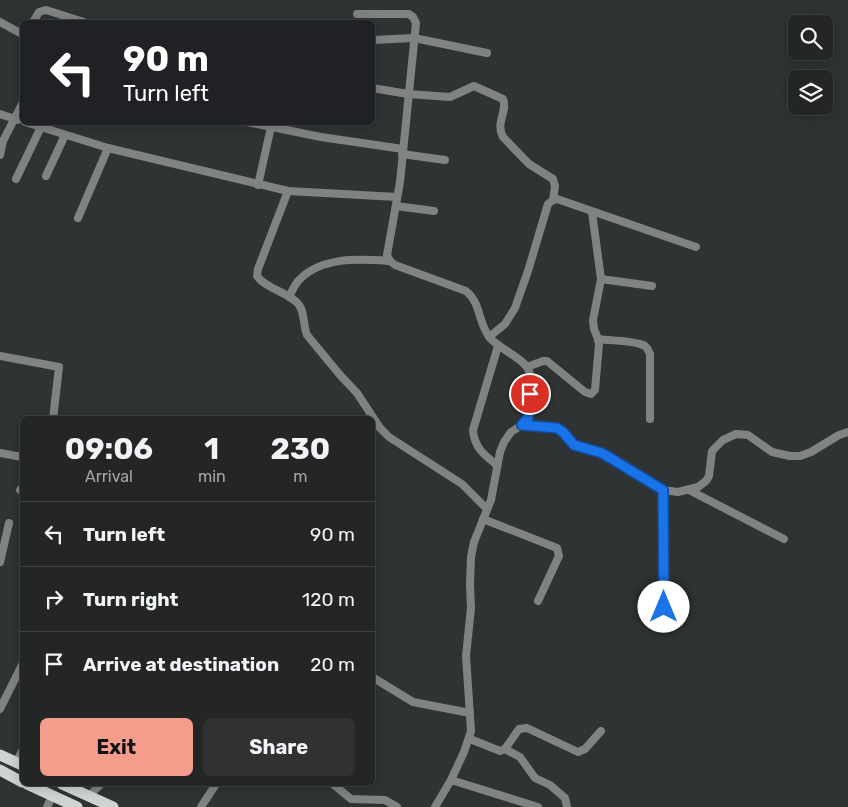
<!DOCTYPE html>
<html lang="en">
<head>
<meta charset="utf-8">
<style>
  body { margin:0; font-family:Rubik,sans-serif; background:#303232; color:#f1f3f6; height:100vh; display:flex; flex-direction:column; font-size:19px; white-space:nowrap }
  * { box-sizing:border-box; margin:0 }
  p { font-size:16px; color:#a3a5a7 }
  .icon { flex:none; width:28px; height:28px; fill:none; stroke:currentColor; stroke-width:2; stroke-linecap:round; stroke-linejoin:round }
  .map { position:relative; flex:1; overflow:hidden }
  .panel { position:absolute; left:20px; top:416px; width:355px; height:370px; display:flex; flex-direction:column; background:#242626; border-radius:8px; box-shadow:0 2px 12px #0003,0 0 0 1px #414343 }
  .panel>* { flex:none }
  .hud { position:absolute; left:20px; top:20px; width:355px; height:105px; border-radius:8px; box-shadow:0 2px 12px #0003,0 0 0 1px #414343; background:#202124; color:#fff; overflow:hidden }
  .buttons { position:absolute; left:788px; top:15px; display:grid; gap:10px }
  .buttons a { display:grid; place-items:center; width:45px; height:45px; border-radius:8px; background:#242626; box-shadow:0 2px 12px #0003,0 0 0 1px #414343; font-size:25px }
  .pin { position:absolute; display:grid; place-items:center; width:42px; height:42px; color:#fff; margin:-21px; border:2px solid #fff; border-radius:50%; box-shadow:0 1px 5px #0007 }
  .me { position:absolute; width:55px; margin:-28px; rotate:0deg; stroke-linejoin:round; filter:drop-shadow(0 0 4px #0008) }
  .turn { display:flex; align-items:center; gap:18px; height:105px; padding:0 20px; font-size:22px }
  .turn .icon { width:65px; height:65px; stroke-width:2.5 }
  .turn b { display:block; font-size:35px; line-height:42px }
  .eta { display:flex; justify-content:space-evenly; align-items:center; height:85px; text-align:center }
  .eta b { font-size:30px; font-weight:700; line-height:35px }
  .primary-button { display:flex; gap:10px; margin-top:auto; padding:10px 20px }
  .primary-button a { flex:1; height:58px; border-radius:8px; background:#f49d8c; color:#111; font-size:20px; font-weight:700; line-height:58px; text-align:center }
  .primary-button a+a { background:#303232; color:#f1f3f6 }
  ul { padding:0; list-style:none }
  li { display:flex; align-items:center; gap:15px; height:65px; padding:0 20px; border-top:1px solid #414343 }
  li div { flex:1 }
  li b { display:block; font-size:19px }
  li em { font-style:normal }
  .map>svg:first-child { display:block }
</style>
</head>
<body>
<div class="map">
<svg width="848" height="807" viewBox="0 0 848 807">
  <rect width="100%" height="100%" fill="#303333"/>
  <g fill="none" stroke-linecap="round" stroke-linejoin="round">
    <!-- lane -->
    <polyline stroke="#818382" stroke-width="4" points="15,760 22,747"/>
    <!-- street -->
    <g stroke="#818382" stroke-width="8">
      <path d="M357,14H409L413,17L416,23L400,182L387,255L390,261L395,265L466,291C482,304 477,323 491,339C500,349 525,359 529,371C533,382 530,406 528,418L525,423L511,432L504,442L500,452L491,500L474,542L471,557L470,584L471,608L466,656L471,731L464,752L451,780L435,807"/>
      <polyline points="0,22 22,34"/>
      <polyline points="33,22 39,12 46,10 84,22"/>
      <polyline points="372,40 414,38 487,53"/>
      <path d="M372,88L408,94L450,97L474,86L503,99C508,112 495,122 503,137L529,164L553,179L555,186L553,200"/>
      <polyline points="0,114 18,120"/>
      <polyline points="25,122 108,148 288,191 397,197"/>
      <polyline points="247,122 321,137 403,149"/>
      <polyline points="402,154 445,160"/>
      <polyline points="0,155 3,141 22,104"/>
      <polyline points="46,176 65,135"/>
      <polyline points="16,179 41,127"/>
      <polyline points="258,185 271,127"/>
      <path d="M288,191L258,269L257,276C267,290 290,292 299,305C305,313 303,325 307,335L340,375L357,393L380,428L389,437L462,484L487,509"/>
      <polyline points="396,206 434,211"/>
      <polyline points="78,218 108,148"/>
      <polyline points="601,279 652,286"/>
      <path d="M289,297C292,291 295,284 299,280C322,256 360,259 390,261"/>
      <polyline points="489,337 505,324 515,308 528,271 548,204 553,200 557,199 696,247"/>
      <path d="M598,339C611,341 631,340 643,345C647,346 648,350 650,354V419"/>
      <polyline points="0,356 59,367 53,419"/>
      <polyline points="527,367 543,361 547,361 585,392 591,394 595,390 599,344 598,339 594,329 593,320 601,279 592,212"/>
      <polyline points="522,425 557,428 563,432 574,445 602,453 663,490 678,492 698,487 706,481 709,476 712,451 723,440 736,434 748,435 772,452 790,456 800,456 811,452 839,435 848,432"/>
      <polyline points="0,453 22,457"/>
      <path d="M497,465C484,455 474,447 473,430L498,346"/>
      <polyline points="20,490 22,491"/>
      <polyline points="663,490 664,607"/>
      <polyline points="689,490 784,539"/>
      <polyline points="483,519 557,548 559,556 538,601"/>
      <polyline points="0,562 9,523"/>
      <polyline points="372,677 413,702 470,713"/>
      <polyline points="0,709 22,665"/>
      <polyline points="470,739 500,751 505,749 519,729 527,728 578,752 585,749 601,731"/>
      <polyline points="505,749 520,757 535,778 550,785 565,798 567,807"/>
      <polyline points="451,780 538,807"/>
      <polyline points="333,784 351,799 385,800 397,807"/>
      <polyline points="89,796 101,784"/>
      <polyline points="47,807 52,796"/>
      <polyline points="201,807 216,784"/>
    </g>
    <!-- primary -->
    <g stroke="#d0d3d3" stroke-width="11">
      <polyline points="0,755 22,765"/>
      <polyline points="0,770 22,782"/>
      <polyline points="27,784 77,807"/>
      <polyline points="62,784 113,807"/>
    </g>
  </g>
  <g fill="none" stroke-linecap="round" stroke-linejoin="round">
    <!-- route casing -->
    <g stroke="#114b97" stroke-width="12">
      <polyline id="route" points="530,394 528,418 522,425 557,428 563,432 574,445 602,453 663,490 664,607"/>
    </g>
    <!-- route -->
    <use href="#route" stroke="#1a73e8" stroke-width="9"/>
  </g>
</svg>
<div class="buttons">
<a><svg class="icon" aria-label="search" viewBox="0 0 24 24"><circle cx="10" cy="10" r="6"/><path d="M15 15l6 6"/></svg></a>
<a><svg class="icon" aria-label="layers" viewBox="0 0 24 24"><path d="M12 4l9 5-9 5-9-5zM3 14l9 5 9-5"/></svg></a>
</div>
<div class="pin" style="left:530px;top:394px;background:#d93025"><svg class="icon" aria-label="arrive" viewBox="0 0 24 24"><path d="M6 21V4h12l-3 4 3 4H6"/></svg></div>
<svg class="me" style="left:664px;top:607px" viewBox="-20 -20 40 40"><circle r="19" fill="#fff"/><path d="M0-13L10 11 0 6-10 11z" fill="#1a73e8"/></svg>
<div class="hud">
<div class="turn"><svg class="icon" aria-label="left" viewBox="0 0 24 24"><path d="M17 20v-9H6M10 6l-5 5 5 5"/></svg><div><b>90 m</b>Turn left</div></div>
</div>
<section class="panel">
<div class="eta">
<div><b>09:06</b><p>Arrival</p></div>
<div><b>1</b><p>min</p></div>
<div><b>230</b><p>m</p></div>
</div>
<ul>
<li><svg class="icon" aria-label="left" viewBox="0 0 24 24"><path d="M17 20v-9H6M10 6l-5 5 5 5"/></svg><div><b>Turn left</b></div><em>90 m</em></li>
<li><svg class="icon" aria-label="right" viewBox="0 0 24 24"><path d="M7 20v-9h11M14 6l5 5-5 5"/></svg><div><b>Turn right</b></div><em>120 m</em></li>
<li><svg class="icon" aria-label="arrive" viewBox="0 0 24 24"><path d="M6 21V4h12l-3 4 3 4H6"/></svg><div><b>Arrive at destination</b></div><em>20 m</em></li>
</ul>
<div class="primary-button"><a>Exit</a><a>Share</a></div>
</section>
</div>
</body>
</html>
